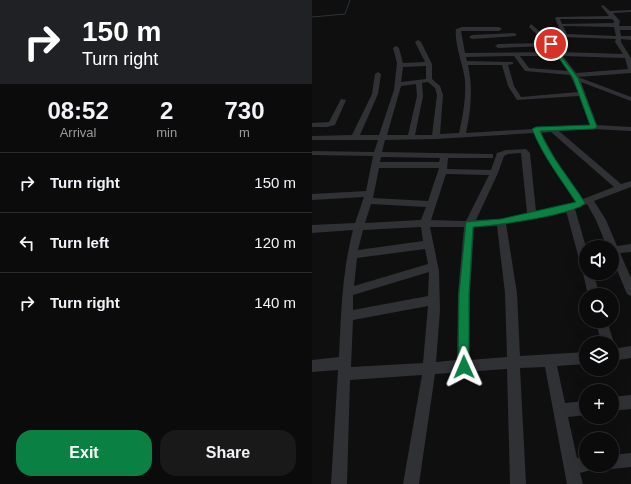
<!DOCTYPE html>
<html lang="en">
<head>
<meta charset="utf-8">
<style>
  body { margin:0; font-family:Arial,sans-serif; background:#19191a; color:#f1f3f6; height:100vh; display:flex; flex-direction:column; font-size:15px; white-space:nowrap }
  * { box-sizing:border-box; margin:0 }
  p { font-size:13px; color:#9a9b9d }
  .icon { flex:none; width:22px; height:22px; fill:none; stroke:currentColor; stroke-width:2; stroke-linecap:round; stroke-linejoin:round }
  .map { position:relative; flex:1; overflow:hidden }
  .details { display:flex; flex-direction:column; background:#0b0b0c; width:312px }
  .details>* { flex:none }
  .top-card { background:#202124; color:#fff; overflow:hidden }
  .controls { position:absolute; left:267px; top:240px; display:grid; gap:8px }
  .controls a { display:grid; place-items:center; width:40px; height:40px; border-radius:50%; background:#0b0b0c; box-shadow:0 4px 16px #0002,0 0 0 1px #2b2b2d; font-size:20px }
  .pin { position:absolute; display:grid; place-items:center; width:34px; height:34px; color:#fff; margin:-17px; border:2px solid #fff; border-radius:50%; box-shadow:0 1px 4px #0007 }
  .me { position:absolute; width:44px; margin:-22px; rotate:359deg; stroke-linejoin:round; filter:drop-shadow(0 0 3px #0008) }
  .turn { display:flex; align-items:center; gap:14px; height:84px; padding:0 16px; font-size:18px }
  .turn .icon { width:52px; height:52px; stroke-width:2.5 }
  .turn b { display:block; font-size:28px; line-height:34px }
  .eta { display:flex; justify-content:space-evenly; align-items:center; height:68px; text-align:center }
  .eta b { font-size:24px; font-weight:800; line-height:28px }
  .primary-button { display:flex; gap:8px; margin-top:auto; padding:8px 16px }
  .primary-button a { flex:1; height:46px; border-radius:16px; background:#0b8043; color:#fff; font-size:16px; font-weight:800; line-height:46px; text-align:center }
  .primary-button a+a { background:#19191a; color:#f1f3f6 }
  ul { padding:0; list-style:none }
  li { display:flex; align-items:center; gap:12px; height:60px; padding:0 16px; border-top:1px solid #2b2b2d }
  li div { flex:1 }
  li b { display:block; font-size:15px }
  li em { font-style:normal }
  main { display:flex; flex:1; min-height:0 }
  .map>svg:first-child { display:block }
</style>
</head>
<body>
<main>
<section class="details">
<div class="top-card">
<div class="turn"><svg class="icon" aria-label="right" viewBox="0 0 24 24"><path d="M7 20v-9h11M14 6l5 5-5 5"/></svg><div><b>150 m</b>Turn right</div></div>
</div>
<div class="eta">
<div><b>08:52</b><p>Arrival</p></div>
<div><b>2</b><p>min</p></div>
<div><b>730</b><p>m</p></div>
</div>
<ul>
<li><svg class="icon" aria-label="right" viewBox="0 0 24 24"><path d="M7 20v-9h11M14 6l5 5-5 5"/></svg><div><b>Turn right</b></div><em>150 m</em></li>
<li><svg class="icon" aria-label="left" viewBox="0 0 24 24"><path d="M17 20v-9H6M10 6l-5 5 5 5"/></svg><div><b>Turn left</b></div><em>120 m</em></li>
<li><svg class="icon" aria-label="right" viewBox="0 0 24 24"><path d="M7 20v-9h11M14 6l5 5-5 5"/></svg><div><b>Turn right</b></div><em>140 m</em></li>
</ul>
<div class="primary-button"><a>Exit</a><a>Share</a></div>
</section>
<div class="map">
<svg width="319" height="484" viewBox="0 0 319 484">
  <rect width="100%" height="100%" fill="#0f0f10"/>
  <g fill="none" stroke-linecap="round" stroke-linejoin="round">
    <!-- stream -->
    <polyline stroke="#2b343a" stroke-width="1" points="0,17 33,14 38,0"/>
    <!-- minor -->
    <g fill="#303135" fill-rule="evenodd">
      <path d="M291,5L298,11L319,10V12L301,13L308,21L307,26H319V30H308L309,36H319V40L309,39V42L319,58V73L266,77L319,97V101L269,82L285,125L319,127V131L282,129L247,131L309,184L319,181V187L282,201L294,220L305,246L319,244V252L308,253L319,278V296L315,294L300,258V247H295L284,220L275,204L263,209L274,247V273H281L288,295H276L271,273L273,270L269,266L254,211L194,224L205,293L208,356L274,352V364L245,366L253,403L274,401V415L256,417L265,458L274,457V465H282L279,470L268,473L271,484H255L233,367L208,368L214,484H198L195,369L123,374L107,484H91L110,375L38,380L35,484H19L26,370L0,372V360L27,357C29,315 30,272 41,230L0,233V225L43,223L52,197L0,200V194L54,191L61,156L0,155V151L62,152L66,140H0V136L40,135L60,94L63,74L66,72L69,74L66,94L48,135H67L82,90L85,63L81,48L84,46L87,48L91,63L113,62L103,42L106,40L109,42L120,64V79L128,86L131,95L128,134L147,133C151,116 154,98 153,80C151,65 142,43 144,29L150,27H187L190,29L187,31H149L153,53L242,52L237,46L186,48L183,46L186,44L234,43L217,27L219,24L241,43L248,52L311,54L303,42L304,39L251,37L243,18L245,17L297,16L289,6ZM248,19H300L302,21V23L250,24ZM251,26L302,27L304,36L255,34ZM202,56L213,71L258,75L266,92L209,97L202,86L196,65L201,64V62L155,61L154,57ZM208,56H245L256,71L217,68ZM251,56L313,58L316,69L264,73ZM156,65H190L196,86L205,100L267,96L278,125L227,128L224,127L221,129L154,133C159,110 161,88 156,65ZM114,66V79L89,82L91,67ZM116,82L123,88L125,95L120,135H103L111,96L110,83ZM104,84L105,96L96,135H75L89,86ZM239,132L302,187L271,199L243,158L229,133ZM222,133L235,158L263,202L224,211L218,153L214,149L194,150L185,153L179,170L135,169L136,158H181V154H178L70,152L73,140L124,139ZM209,153L215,213L189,219L164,220L186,173L192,156L196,154ZM69,157L128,158L127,162H68ZM67,168H127L116,201L61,198ZM134,174L177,175L154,221L119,220ZM59,204L114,207L109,220L53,223ZM185,226L193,293L195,357L157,360L158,294L162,227ZM109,227L111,241L46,250L51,230ZM118,227H152L146,294L145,360L124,362L128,311L127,271ZM113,249L116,264L42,286L45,258ZM117,272L116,296L41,310V295ZM116,306L111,363L39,367L41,320Z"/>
      <polygon points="202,33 204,34 204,36 160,39 157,37 160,35"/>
      <polygon points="29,99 34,100 23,125 15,127 0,127 0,123 17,122"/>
      <polygon points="283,321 295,321 302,343 300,347 300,343 290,343"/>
      <polygon points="319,346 319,358 300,361 300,349"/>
      <polygon points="319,395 319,409 300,411 300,397"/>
      <polygon points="319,453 319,467 300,469 295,467 294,465 300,465 300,455"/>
    </g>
  </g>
  <!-- route -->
  <path fill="#0b8043" stroke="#07532c" d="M239,43L266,78L285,127L282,129L228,131C239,158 258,179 273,203C263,215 181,226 161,227L157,294V367L156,371L152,373L147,371L146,367L147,294L154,222L189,219L264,202C248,178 231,156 220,129L224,127L278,125L261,78L237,44Z"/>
</svg>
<div class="controls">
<a><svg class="icon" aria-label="sound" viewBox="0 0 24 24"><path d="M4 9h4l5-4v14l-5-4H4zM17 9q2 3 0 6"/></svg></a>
<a><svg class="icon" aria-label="search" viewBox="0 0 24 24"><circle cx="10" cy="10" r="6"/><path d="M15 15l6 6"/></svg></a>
<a><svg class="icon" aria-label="layers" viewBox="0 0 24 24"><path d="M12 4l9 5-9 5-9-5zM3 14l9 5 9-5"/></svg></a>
<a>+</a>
<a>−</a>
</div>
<div class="pin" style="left:239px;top:44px;background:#d93025"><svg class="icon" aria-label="arrive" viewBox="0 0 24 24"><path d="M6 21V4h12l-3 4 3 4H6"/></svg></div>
<svg class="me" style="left:152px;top:367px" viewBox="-20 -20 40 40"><path d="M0-17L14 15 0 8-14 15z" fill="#0b8043" stroke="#fff" stroke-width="4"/></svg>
</div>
</main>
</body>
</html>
